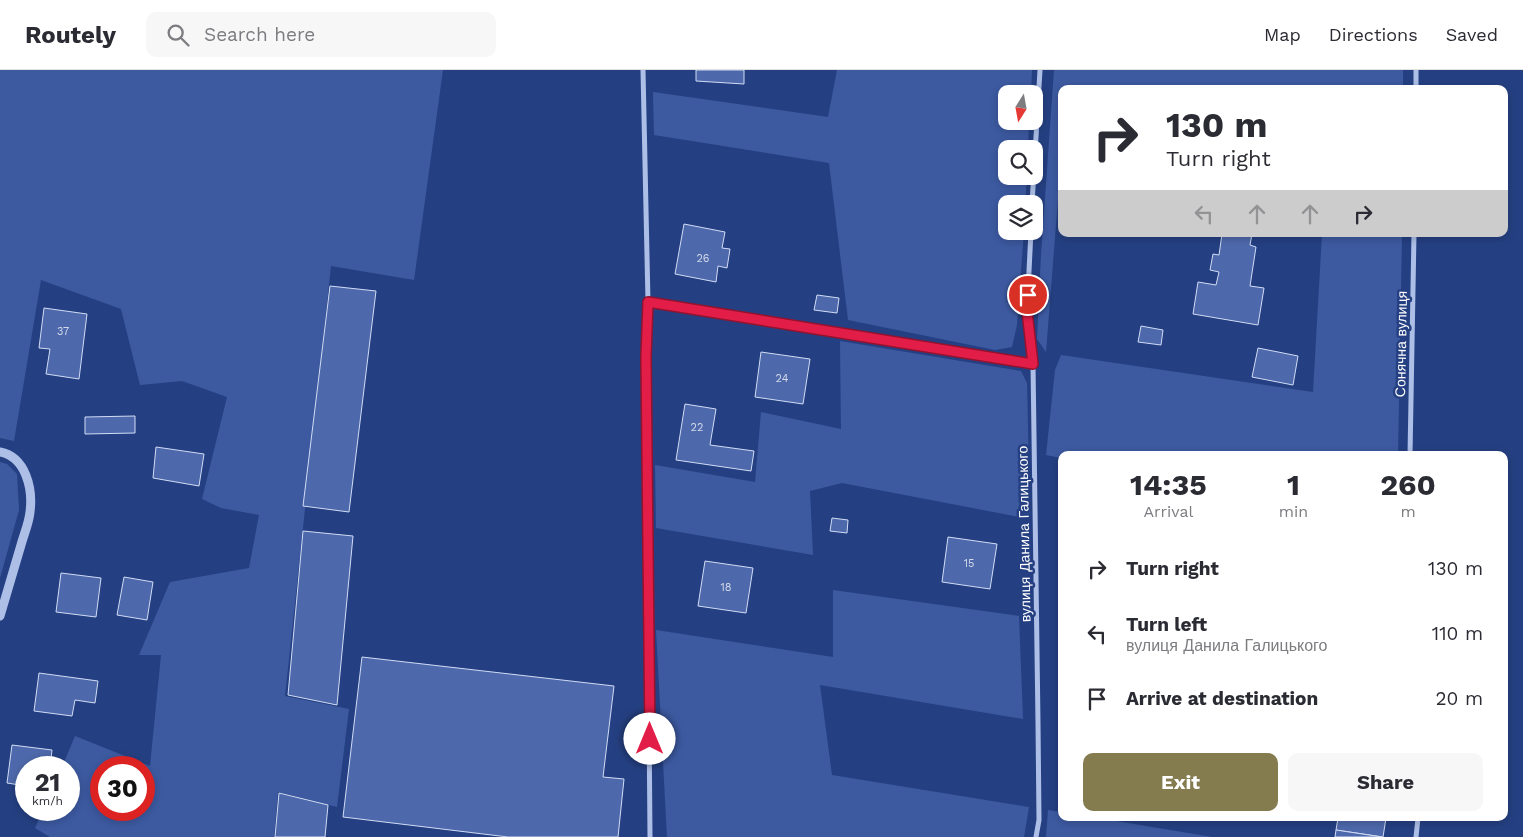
<!DOCTYPE html>
<html lang="en">
<head>
<meta charset="utf-8">
<style>
  body { margin:0; font-family:"Work Sans",sans-serif; background:#f7f7f7; color:#2b2b33; height:100vh; display:flex; flex-direction:column; font-size:19px; white-space:nowrap }
  * { box-sizing:border-box; margin:0 }
  p { font-size:16px; color:#7c7c81 }
  .icon { flex:none; width:28px; height:28px; fill:none; stroke:currentColor; stroke-width:2; stroke-linecap:round; stroke-linejoin:round }
  .map { position:relative; flex:1; overflow:hidden }
  .side { position:absolute; left:1058px; top:381px; width:450px; height:370px; display:flex; flex-direction:column; background:#fff; border-radius:10px; box-shadow:0 2px 8px #0003 }
  .side>* { flex:none }
  .top-card { position:absolute; left:1058px; top:15px; width:450px; height:152px; border-radius:10px; box-shadow:0 2px 8px #0003; background:#fff; color:#2b2b33; overflow:hidden }
  .needle { width:32px; rotate:191deg }
  .tools { position:absolute; left:998px; top:15px; display:grid; gap:10px }
  .tools a { display:grid; place-items:center; width:45px; height:45px; border-radius:10px; background:#fff; box-shadow:0 2px 8px #0003; font-size:25px }
  .speed { position:absolute; left:15px; top:686px; display:flex; gap:10px; font-size:25px; font-weight:700; text-align:center }
  .speed>* { display:grid; place-content:center; width:65px; height:65px; border-radius:50%; background:#fff; box-shadow:0 2px 8px #0003; line-height:1 }
  .speed small { font-size:12px; font-weight:400 }
  .speed .limit { border:8px solid #d22; background:#fff; color:#111 }
  .pin { position:absolute; display:grid; place-items:center; width:42px; height:42px; color:#fff; margin:-21px; border:2px solid #fff; border-radius:50%; box-shadow:0 1px 5px #0007 }
  .me { position:absolute; width:55px; margin:-28px; rotate:0deg; stroke-linejoin:round; filter:drop-shadow(0 0 4px #0008) }
  .turn { display:flex; align-items:center; gap:18px; height:105px; padding:0 25px; font-size:22px }
  .turn .icon { width:65px; height:65px; stroke-width:2.5 }
  .turn b { display:block; font-size:35px; line-height:42px }
  .lanes { display:flex; align-items:center; height:48px; padding:0 25px; background:#0003; justify-content:center; gap:25px; direction:ltr }
  .lanes .off { opacity:.35 }
  .eta { display:flex; justify-content:space-evenly; align-items:center; height:85px; text-align:center }
  .eta b { font-size:30px; font-weight:700; line-height:35px }
  .action { display:flex; gap:10px; margin-top:auto; padding:10px 25px }
  .action a { flex:1; height:58px; border-radius:10px; background:#847c4f; color:#fff; font-size:20px; font-weight:700; line-height:58px; text-align:center }
  .action a+a { background:#f7f7f7; color:#2b2b33 }
  ul { padding:0; list-style:none }
  li { display:flex; align-items:center; gap:15px; height:65px; padding:0 25px }
  li div { flex:1 }
  li b { display:block; font-size:19px }
  li em { font-style:normal }
  header { display:flex; align-items:center; gap:30px; box-sizing:border-box; height:70px; padding:0 25px; background:#fff; border-bottom:1px solid #e1e1e2 }
  header strong { font-size:24px }
  nav { display:flex; gap:28px; margin-inline-start:auto; font-size:18px }
  .search { width:350px; height:45px; background:#f7f7f7; display:flex; align-items:center; gap:12px; box-sizing:border-box; padding:0 18px; border-radius:10px; color:#7c7c81; font-size:19px }
  .map>svg:first-child { display:block }
</style>
</head>
<body>
<header>
<strong>Routely</strong>
<div class="search"><svg class="icon" aria-label="search" viewBox="0 0 24 24"><circle cx="10" cy="10" r="6"/><path d="M15 15l6 6"/></svg>Search here</div>
<nav><a>Map</a><a>Directions</a><a>Saved</a></nav>
</header>
<div class="map">
<svg width="1523" height="767" viewBox="0 0 1523 767">
  <rect width="100%" height="100%" fill="#254082"/>
  <!-- green -->
  <g fill="#3d5aa1" fill-rule="evenodd">
    <path d="M0,0H443L414,210L331,196L285,626L349,639L337,737L278,722L274,767H50L35,758L43,740H69V698L62,697L75,666L150,696L161,585H139L170,512L249,498L259,445L221,438L202,429L227,327L182,311L140,315L121,239L41,210L14,371L0,368ZM101,698H144V740H101Z"/>
    <polygon points="837,0 1032,0 1031,24 1006,24 1006,51 1029,51 1028,79 1006,79 1006,106 1027,106 1025,134 1006,134 1006,161 1024,161 1017,255 1012,277 995,280 848,250 829,93 654,65 653,22 828,47"/>
    <polygon points="1054,0 1403,0 1403,19 1061,19 1061,91 1046,282 1037,269 1041,185"/>
    <polygon points="1322,164 1402,164 1398,385 1061,385 1061,388 1046,385 1055,300 1061,285 1313,322"/>
    <polygon points="840,271 1021,301 1027,313 1030,449 842,413 810,421 813,485 656,458 655,395 755,412 761,342 841,359"/>
    <polygon points="0,392 7,394 17,404 19,440 0,508"/>
    <polygon points="833,520 1019,546 1023,649 820,615 832,705 1029,737 1024,767 667,767 656,560 833,587"/>
    <polygon points="1048,740 1061,742 1061,748 1098,748 1212,767 1046,767"/>
  </g>
  <!-- building -->
  <g fill="#4e69ab" stroke="#d1dcf5">
    <polygon points="696,0 744,0 744,14 696,11"/>
    <polygon points="684,154 725,162 722,178 730,179 727,198 718,196 716,212 675,204"/>
    <polygon points="1222,164 1252,164 1250,175 1256,177 1250,216 1264,218 1258,255 1193,244 1198,212 1216,215 1219,202 1210,200 1213,184 1219,185"/>
    <polygon points="330,216 376,221 349,442 303,436"/>
    <polygon points="817,225 839,228 837,243 814,240"/>
    <polygon points="44,238 87,244 79,309 46,304 50,279 39,278"/>
    <polygon points="1141,256 1163,260 1161,275 1138,272"/>
    <polygon points="1258,278 1298,286 1293,315 1252,307"/>
    <polygon points="761,282 810,289 803,334 755,327"/>
    <polygon points="685,334 716,339 710,375 754,381 751,401 676,390"/>
    <polygon points="135,346 135,363 85,364 85,347"/>
    <polygon points="156,377 204,384 199,416 153,408"/>
    <polygon points="832,448 848,450 847,463 830,461"/>
    <polygon points="303,461 353,466 337,635 288,625"/>
    <polygon points="948,467 997,474 990,519 942,512"/>
    <polygon points="705,491 753,498 746,543 698,536"/>
    <polygon points="61,503 101,508 96,547 56,542"/>
    <polygon points="124,507 153,512 147,550 117,545"/>
    <polygon points="362,587 614,616 603,707 624,709 618,767 508,767 343,747"/>
    <polygon points="39,603 98,611 95,633 75,630 72,646 34,641"/>
    <polygon points="12,675 52,680 50,698 26,698 26,716 7,713"/>
    <polygon points="279,723 328,735 325,767 275,767"/>
    <polygon points="1338,748 1386,748 1383,767 1336,760"/>
    <polygon points="1336,760 1382,767 1335,767"/>
  </g>
  <g fill="none" stroke-linecap="round" stroke-linejoin="round">
    <!-- minor -->
    <g stroke="#adbfe7" stroke-width="5">
      <polyline points="643,0 648,232 646,287 650,767"/>
      <polyline points="1416,19 1416,0"/>
      <polyline points="1032,134 1040,0"/>
      <polyline points="1031,161 1027,241 1033,294 1038,652 1039,750 1036,767"/>
      <polyline points="648,232 1033,294"/>
      <polyline points="1410,385 1414,164"/>
      <polyline points="1416,767 1418,748"/>
    </g>
    <!-- tertiary -->
    <path stroke="#adbfe7" stroke-width="9" d="M0,382C26,387 33,419 30,442C29,453 24,464 21,475C14,499 7,522 0,546"/>
  </g>
  <g fill="none" stroke-linecap="round" stroke-linejoin="round">
    <!-- route casing -->
    <g stroke="#92132f" stroke-width="12">
      <polyline id="route" points="650,669 646,287 648,232 1033,294 1027,241 1028,225"/>
    </g>
    <!-- route -->
    <use href="#route" stroke="#e11d48" stroke-width="9"/>
  </g>
  <g text-anchor="middle" dominant-baseline="central" stroke-width="5" stroke-linejoin="round" paint-order="stroke">
    <!-- number labels -->
    <g font-size="11" fill="#d3daea">
      <text x="703" y="188">26</text>
      <text x="63" y="261">37</text>
      <text x="782" y="308">24</text>
      <text x="697" y="357">22</text>
      <text x="969" y="493">15</text>
      <text x="726" y="517">18</text>
    </g>
    <!-- street labels -->
    <g font-size="14" fill="#fff" stroke="#254082">
      <text transform="translate(1401 274) rotate(-89)">Сонячна вулиця</text>
      <text transform="translate(1024 464) rotate(-91)">вулиця Данила Галицького</text>
    </g>
  </g>
</svg>
<div class="tools">
<a><svg class="needle" viewBox="-14 -14 28 28"><path d="M0-13l5 13h-10z" fill="#e53935"/><path d="M0 13l5-13h-10z" fill="#7c7c81"/></svg></a>
<a><svg class="icon" aria-label="search" viewBox="0 0 24 24"><circle cx="10" cy="10" r="6"/><path d="M15 15l6 6"/></svg></a>
<a><svg class="icon" aria-label="layers" viewBox="0 0 24 24"><path d="M12 4l9 5-9 5-9-5zM3 14l9 5 9-5"/></svg></a>
</div>
<div class="speed"><div>21<small>km/h</small></div><div class="limit">30</div></div>
<div class="pin" style="left:1028px;top:225px;background:#d93025"><svg class="icon" aria-label="arrive" viewBox="0 0 24 24"><path d="M6 21V4h12l-3 4 3 4H6"/></svg></div>
<svg class="me" style="left:650px;top:669px" viewBox="-20 -20 40 40"><circle r="19" fill="#fff"/><path d="M0-13L10 11 0 6-10 11z" fill="#e11d48"/></svg>
<div class="top-card">
<div class="turn"><svg class="icon" aria-label="right" viewBox="0 0 24 24"><path d="M7 20v-9h11M14 6l5 5-5 5"/></svg><div><b>130 m</b>Turn right</div></div>
<div class="lanes"><svg class="icon off" aria-label="left" viewBox="0 0 24 24"><path d="M17 20v-9H6M10 6l-5 5 5 5"/></svg><svg class="icon off" aria-label="ahead" viewBox="0 0 24 24"><path d="M12 20V5M6 11l6-6 6 6"/></svg><svg class="icon off" aria-label="ahead" viewBox="0 0 24 24"><path d="M12 20V5M6 11l6-6 6 6"/></svg><svg class="icon" aria-label="right" viewBox="0 0 24 24"><path d="M7 20v-9h11M14 6l5 5-5 5"/></svg></div>
</div>
<section class="side">
<div class="eta">
<div><b>14:35</b><p>Arrival</p></div>
<div><b>1</b><p>min</p></div>
<div><b>260</b><p>m</p></div>
</div>
<ul>
<li><svg class="icon" aria-label="right" viewBox="0 0 24 24"><path d="M7 20v-9h11M14 6l5 5-5 5"/></svg><div><b>Turn right</b></div><em>130 m</em></li>
<li><svg class="icon" aria-label="left" viewBox="0 0 24 24"><path d="M17 20v-9H6M10 6l-5 5 5 5"/></svg><div><b>Turn left</b><p>вулиця Данила Галицького</p></div><em>110 m</em></li>
<li><svg class="icon" aria-label="arrive" viewBox="0 0 24 24"><path d="M6 21V4h12l-3 4 3 4H6"/></svg><div><b>Arrive at destination</b></div><em>20 m</em></li>
</ul>
<div class="action"><a>Exit</a><a>Share</a></div>
</section>
</div>
</body>
</html>
